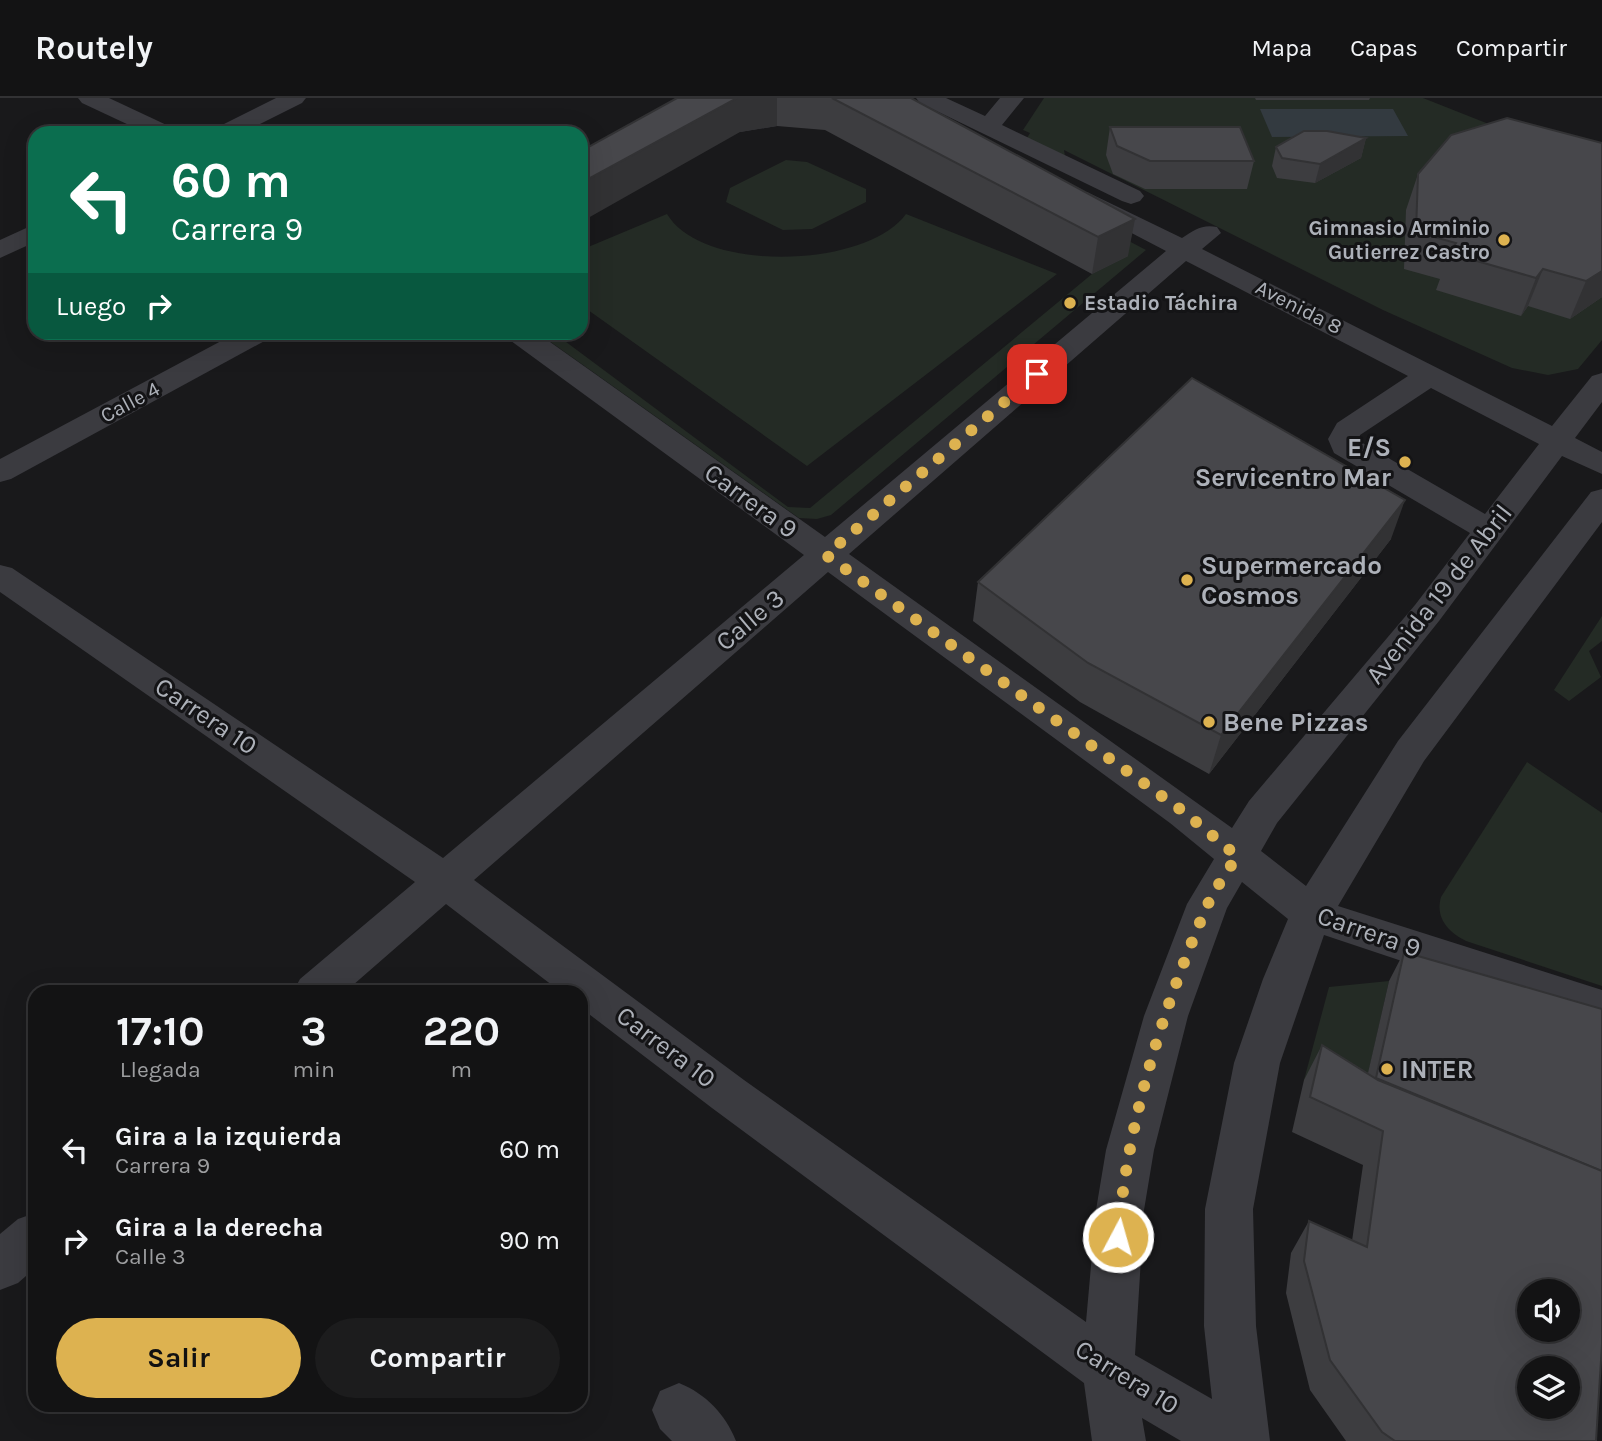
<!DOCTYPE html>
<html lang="es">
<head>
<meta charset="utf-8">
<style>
  body { margin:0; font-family:Karla,sans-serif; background:#1c1c1d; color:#f1f3f6; height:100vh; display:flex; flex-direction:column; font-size:26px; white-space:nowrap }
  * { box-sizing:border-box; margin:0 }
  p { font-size:23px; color:#9d9ea0 }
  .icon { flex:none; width:38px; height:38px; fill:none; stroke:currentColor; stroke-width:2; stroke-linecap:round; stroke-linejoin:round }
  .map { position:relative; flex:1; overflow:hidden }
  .details { position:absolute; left:28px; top:887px; width:560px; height:427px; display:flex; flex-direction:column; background:#131314; border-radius:21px; box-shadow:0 7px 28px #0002,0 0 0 2px #323234 }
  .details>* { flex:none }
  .guide { position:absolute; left:28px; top:28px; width:560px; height:214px; border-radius:21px; box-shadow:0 7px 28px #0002,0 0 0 2px #323234; background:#0b6e4f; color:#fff; overflow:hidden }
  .controls { position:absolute; left:1517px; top:1181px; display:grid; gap:14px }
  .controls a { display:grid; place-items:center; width:63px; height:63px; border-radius:50%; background:#131314; box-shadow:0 7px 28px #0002,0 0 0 2px #323234; font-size:35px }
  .pin { position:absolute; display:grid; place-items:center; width:60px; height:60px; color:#fff; margin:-30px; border-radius:14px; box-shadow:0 4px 10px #0006 }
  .me { position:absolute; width:77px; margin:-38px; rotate:6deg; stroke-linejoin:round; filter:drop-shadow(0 0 5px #0008) }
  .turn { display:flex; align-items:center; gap:24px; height:147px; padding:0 28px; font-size:32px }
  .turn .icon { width:91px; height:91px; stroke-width:2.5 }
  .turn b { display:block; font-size:49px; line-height:60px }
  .then { display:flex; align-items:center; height:66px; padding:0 28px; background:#0003; gap:14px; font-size:26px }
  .eta { display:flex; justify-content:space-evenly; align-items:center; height:119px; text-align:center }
  .eta b { font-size:42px; font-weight:700; line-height:49px }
  .action { display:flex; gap:14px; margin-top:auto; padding:14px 28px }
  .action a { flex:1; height:80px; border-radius:42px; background:#ddb250; color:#111; font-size:28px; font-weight:700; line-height:80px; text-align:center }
  .action a+a { background:#1c1c1d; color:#f1f3f6 }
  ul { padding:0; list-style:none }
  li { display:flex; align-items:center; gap:21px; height:91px; padding:0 28px }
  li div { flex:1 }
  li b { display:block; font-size:26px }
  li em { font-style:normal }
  header { display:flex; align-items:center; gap:42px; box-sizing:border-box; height:98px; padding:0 35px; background:#131314; border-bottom:2px solid #323234 }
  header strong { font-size:33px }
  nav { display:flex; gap:38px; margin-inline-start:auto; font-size:24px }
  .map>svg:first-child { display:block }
</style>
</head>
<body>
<header>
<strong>Routely</strong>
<nav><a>Mapa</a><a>Capas</a><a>Compartir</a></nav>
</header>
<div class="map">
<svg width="1602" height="1343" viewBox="0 0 1602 1343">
  <rect width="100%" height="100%" fill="#19191b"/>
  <!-- green -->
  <g fill="#242b25">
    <polygon points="1044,0 1423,0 1602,71 1602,242 1578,271 1548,277 1512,270 1383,212 1064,52 1065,58 1027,40 1030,35 1023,32"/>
    <polygon points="717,8 885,16 1146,152 831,417 817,421 799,420 538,235 554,235 788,409 810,410 1092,176 1127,158 880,18"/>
    <polygon points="786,62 807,64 866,91 866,104 812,131 783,132 726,104 730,90"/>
    <path d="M667,116C703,176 867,170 906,116L1057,176L807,368L581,207V152Z"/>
    <polygon points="1602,518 1602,543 1589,553 1601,579 1569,603 1554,592"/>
    <path d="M1527,664L1602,715V888L1466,843C1448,834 1435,820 1441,799Z"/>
    <polygon points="1389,883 1359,1017 1304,982 1329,889"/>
  </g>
  <!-- water -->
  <polygon fill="#333a40" points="1260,11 1393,11 1408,38 1272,39"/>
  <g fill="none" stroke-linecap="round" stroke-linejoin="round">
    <!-- minor -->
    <g fill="#3b3b40" fill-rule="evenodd">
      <polygon points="78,0 109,0 173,30 177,35 146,35 82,5"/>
      <polygon points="276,0 306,0 302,5 242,35 212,35 216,30"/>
      <polygon points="916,0 946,0 985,18 1000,0 1024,0 1002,27 1140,93 1144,98 1140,103 1131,106 1122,103 920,5"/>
      <path d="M1087,94L1182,140C1194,132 1202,126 1217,129L1221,135L1202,151L1552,328L1592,278L1602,275V304L1575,340L1602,354V376L1562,358L1439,523L1277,725L1261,753L1306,788L1398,643L1591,394L1602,391V424L1424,663L1338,808L1602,892V930L1324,837L1280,965L1253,1111L1256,1228L1270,1343H1181L1142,1320L1146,1343H1092L1084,1285L712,1010L581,910V894H561L446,806L345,894H293L300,881L415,784L0,494V467L12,470L443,760L804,457L507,240L503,234H536L825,439L1166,153L1078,107L1074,102L1078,97ZM1186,163L1408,278L1337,325L1328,341L1334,355L1470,435L1415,507L1249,703L1232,730L849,456ZM1431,290L1539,346L1485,416L1359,343L1360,337ZM828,474L1170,725L1214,761L1187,806L1144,918L1106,1052L1096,1112L1086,1224L744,982L474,782ZM1242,784L1288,821L1263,881L1234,965L1205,1111L1204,1228L1212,1301L1135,1257L1144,1112L1154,1052L1188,918L1227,810Z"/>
      <polygon points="35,126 35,144 0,160 0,142"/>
      <polygon points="238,234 274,234 270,240 11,381 0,384 0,361"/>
      <polygon points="35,1115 35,1170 18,1185 0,1192 0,1136 18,1121"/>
      <path d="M679,1285C706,1296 725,1316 736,1343H672L660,1331L652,1312L660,1293Z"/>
    </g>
  </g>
  <!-- wall -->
  <g fill="#3d3d40">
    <polygon points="677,0 911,0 1128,158 1092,176 825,32 777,28 740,34"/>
    <polygon points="1255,0 1370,0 1369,2 1256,2"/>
    <polygon points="1110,29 1254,63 1247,91 1145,91 1113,76 1106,57"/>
    <polygon points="1366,40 1361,60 1315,85 1277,80 1272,68 1276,49"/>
    <polygon points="1602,45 1602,199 1570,221 1528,208 1521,218 1436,192 1440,181 1404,171 1406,112 1418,76"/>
    <polygon points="1391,441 1209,676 1080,604 973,523 978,484"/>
    <polygon points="1404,854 1596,1343 1346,1343 1310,1292 1286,1195 1291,1155 1309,1123 1352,1143 1363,1067 1292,1034 1304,982 1322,947 1368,975 1389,883"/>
  </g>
  <!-- shaded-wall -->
  <g fill="#323234">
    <polygon points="737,0 777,0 777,28 740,34 581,124 581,85"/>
    <polygon points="1366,40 1361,60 1315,85 1320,66"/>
    <polygon points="1135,121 1128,158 1092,176 1098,139"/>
    <polygon points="1543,171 1528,208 1521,218 1536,180"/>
    <polygon points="1602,173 1602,199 1570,221 1586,183"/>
    <polygon points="1405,402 1391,441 1209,676 1221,637"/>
  </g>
  <!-- building -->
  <g fill="#47474b" stroke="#323234" stroke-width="2" fill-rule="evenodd">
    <polygon points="677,0 737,0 581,85 581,53"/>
    <polygon points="832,0 911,0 1135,121 1098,139"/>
    <polygon points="1507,20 1602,45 1602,173 1586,183 1543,171 1536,180 1449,155 1456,145 1416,134 1418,76 1451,37"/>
    <polygon points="1110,29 1240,29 1254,63 1150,63 1117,48"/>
    <polygon points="1304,33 1327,33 1366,40 1320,66 1282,60 1276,49"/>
    <polygon points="1192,280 1405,402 1221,637 1088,565 978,484"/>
    <polygon points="1404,854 1602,911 1602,1073 1376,980"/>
    <path d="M1322,947L1378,982L1602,1073V1246L1596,1343H1395L1382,1334L1330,1262L1304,1163L1309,1123L1367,1149L1383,1033L1310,999ZM1530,1194H1568V1232H1530ZM1530,1270H1568V1309H1530Z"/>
  </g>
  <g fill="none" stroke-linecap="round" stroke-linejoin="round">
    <!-- route -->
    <path stroke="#ddb250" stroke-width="12" stroke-dasharray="0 21.6" d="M1037,276L826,457L1184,714L1237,758C1227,774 1215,791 1207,808C1162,912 1127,1026 1118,1139"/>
  </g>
  <!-- markers -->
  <g fill="#ddb250" stroke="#141416" stroke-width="2.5">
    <circle cx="1504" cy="142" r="7"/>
    <circle cx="1070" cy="205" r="7"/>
    <circle cx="1405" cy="364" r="7"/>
    <circle cx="1187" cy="482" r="7"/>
    <circle cx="1209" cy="624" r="7"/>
    <circle cx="1387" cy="971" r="7"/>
  </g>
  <g text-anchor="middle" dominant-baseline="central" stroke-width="6" stroke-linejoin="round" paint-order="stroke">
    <!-- far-poi labels -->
    <g font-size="21" font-weight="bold" fill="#adb1b9" stroke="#141416" text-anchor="end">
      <text x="1490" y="130">Gimnasio Arminio<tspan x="1490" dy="24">Gutierrez Castro</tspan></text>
      <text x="1084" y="205" text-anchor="start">Estadio Táchira</text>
    </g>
    <!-- far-street labels -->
    <g font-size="21" fill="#adb1b9" stroke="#141416">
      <text transform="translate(1299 209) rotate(27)">Avenida 8</text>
      <text transform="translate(130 304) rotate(-28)">Calle 4</text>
    </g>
    <!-- poi labels -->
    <g font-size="26" font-weight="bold" fill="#adb1b9" stroke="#141416" text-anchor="start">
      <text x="1391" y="349" text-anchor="end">E/S<tspan x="1391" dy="30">Servicentro Mar</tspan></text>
      <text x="1201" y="467">Supermercado<tspan x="1201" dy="30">Cosmos</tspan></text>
      <text x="1223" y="624">Bene Pizzas</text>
      <text x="1401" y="971">INTER</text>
    </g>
    <!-- street labels -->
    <g font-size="26" fill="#adb1b9" stroke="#141416">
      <text transform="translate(751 403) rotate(36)">Carrera 9</text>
      <text transform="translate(1439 496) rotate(-52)">Avenida 19 de Abril</text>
      <text transform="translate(750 522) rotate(-40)">Calle 3</text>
      <text transform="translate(206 618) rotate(34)">Carrera 10</text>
      <text transform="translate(1369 834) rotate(19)">Carrera 9</text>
      <text transform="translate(666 949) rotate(37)">Carrera 10</text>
      <text transform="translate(1127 1279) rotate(32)">Carrera 10</text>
    </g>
  </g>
</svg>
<div class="controls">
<a><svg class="icon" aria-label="sound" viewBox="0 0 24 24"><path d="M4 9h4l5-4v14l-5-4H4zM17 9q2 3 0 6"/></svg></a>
<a><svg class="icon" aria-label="layers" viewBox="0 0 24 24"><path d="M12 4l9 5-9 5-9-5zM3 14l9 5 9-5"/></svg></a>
</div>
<div class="pin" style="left:1037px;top:276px;background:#d93025"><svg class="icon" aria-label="arrive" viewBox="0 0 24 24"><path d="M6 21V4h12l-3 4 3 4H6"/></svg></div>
<svg class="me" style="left:1118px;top:1139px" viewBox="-20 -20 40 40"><circle r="17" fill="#ddb250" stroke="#fff" stroke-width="3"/><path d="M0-11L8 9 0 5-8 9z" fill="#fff"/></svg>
<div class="guide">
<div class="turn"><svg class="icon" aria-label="left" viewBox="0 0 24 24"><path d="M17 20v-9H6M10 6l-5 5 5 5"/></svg><div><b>60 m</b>Carrera 9</div></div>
<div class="then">Luego<svg class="icon" aria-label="right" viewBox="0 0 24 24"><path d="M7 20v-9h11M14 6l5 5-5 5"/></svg></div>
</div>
<section class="details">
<div class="eta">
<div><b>17:10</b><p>Llegada</p></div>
<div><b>3</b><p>min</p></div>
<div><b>220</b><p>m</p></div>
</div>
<ul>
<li><svg class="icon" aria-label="left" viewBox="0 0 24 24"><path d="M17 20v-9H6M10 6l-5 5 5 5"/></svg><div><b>Gira a la izquierda</b><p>Carrera 9</p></div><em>60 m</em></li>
<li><svg class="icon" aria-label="right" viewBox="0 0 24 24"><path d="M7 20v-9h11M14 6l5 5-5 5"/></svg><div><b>Gira a la derecha</b><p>Calle 3</p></div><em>90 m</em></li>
</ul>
<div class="action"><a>Salir</a><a>Compartir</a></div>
</section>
</div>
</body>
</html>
